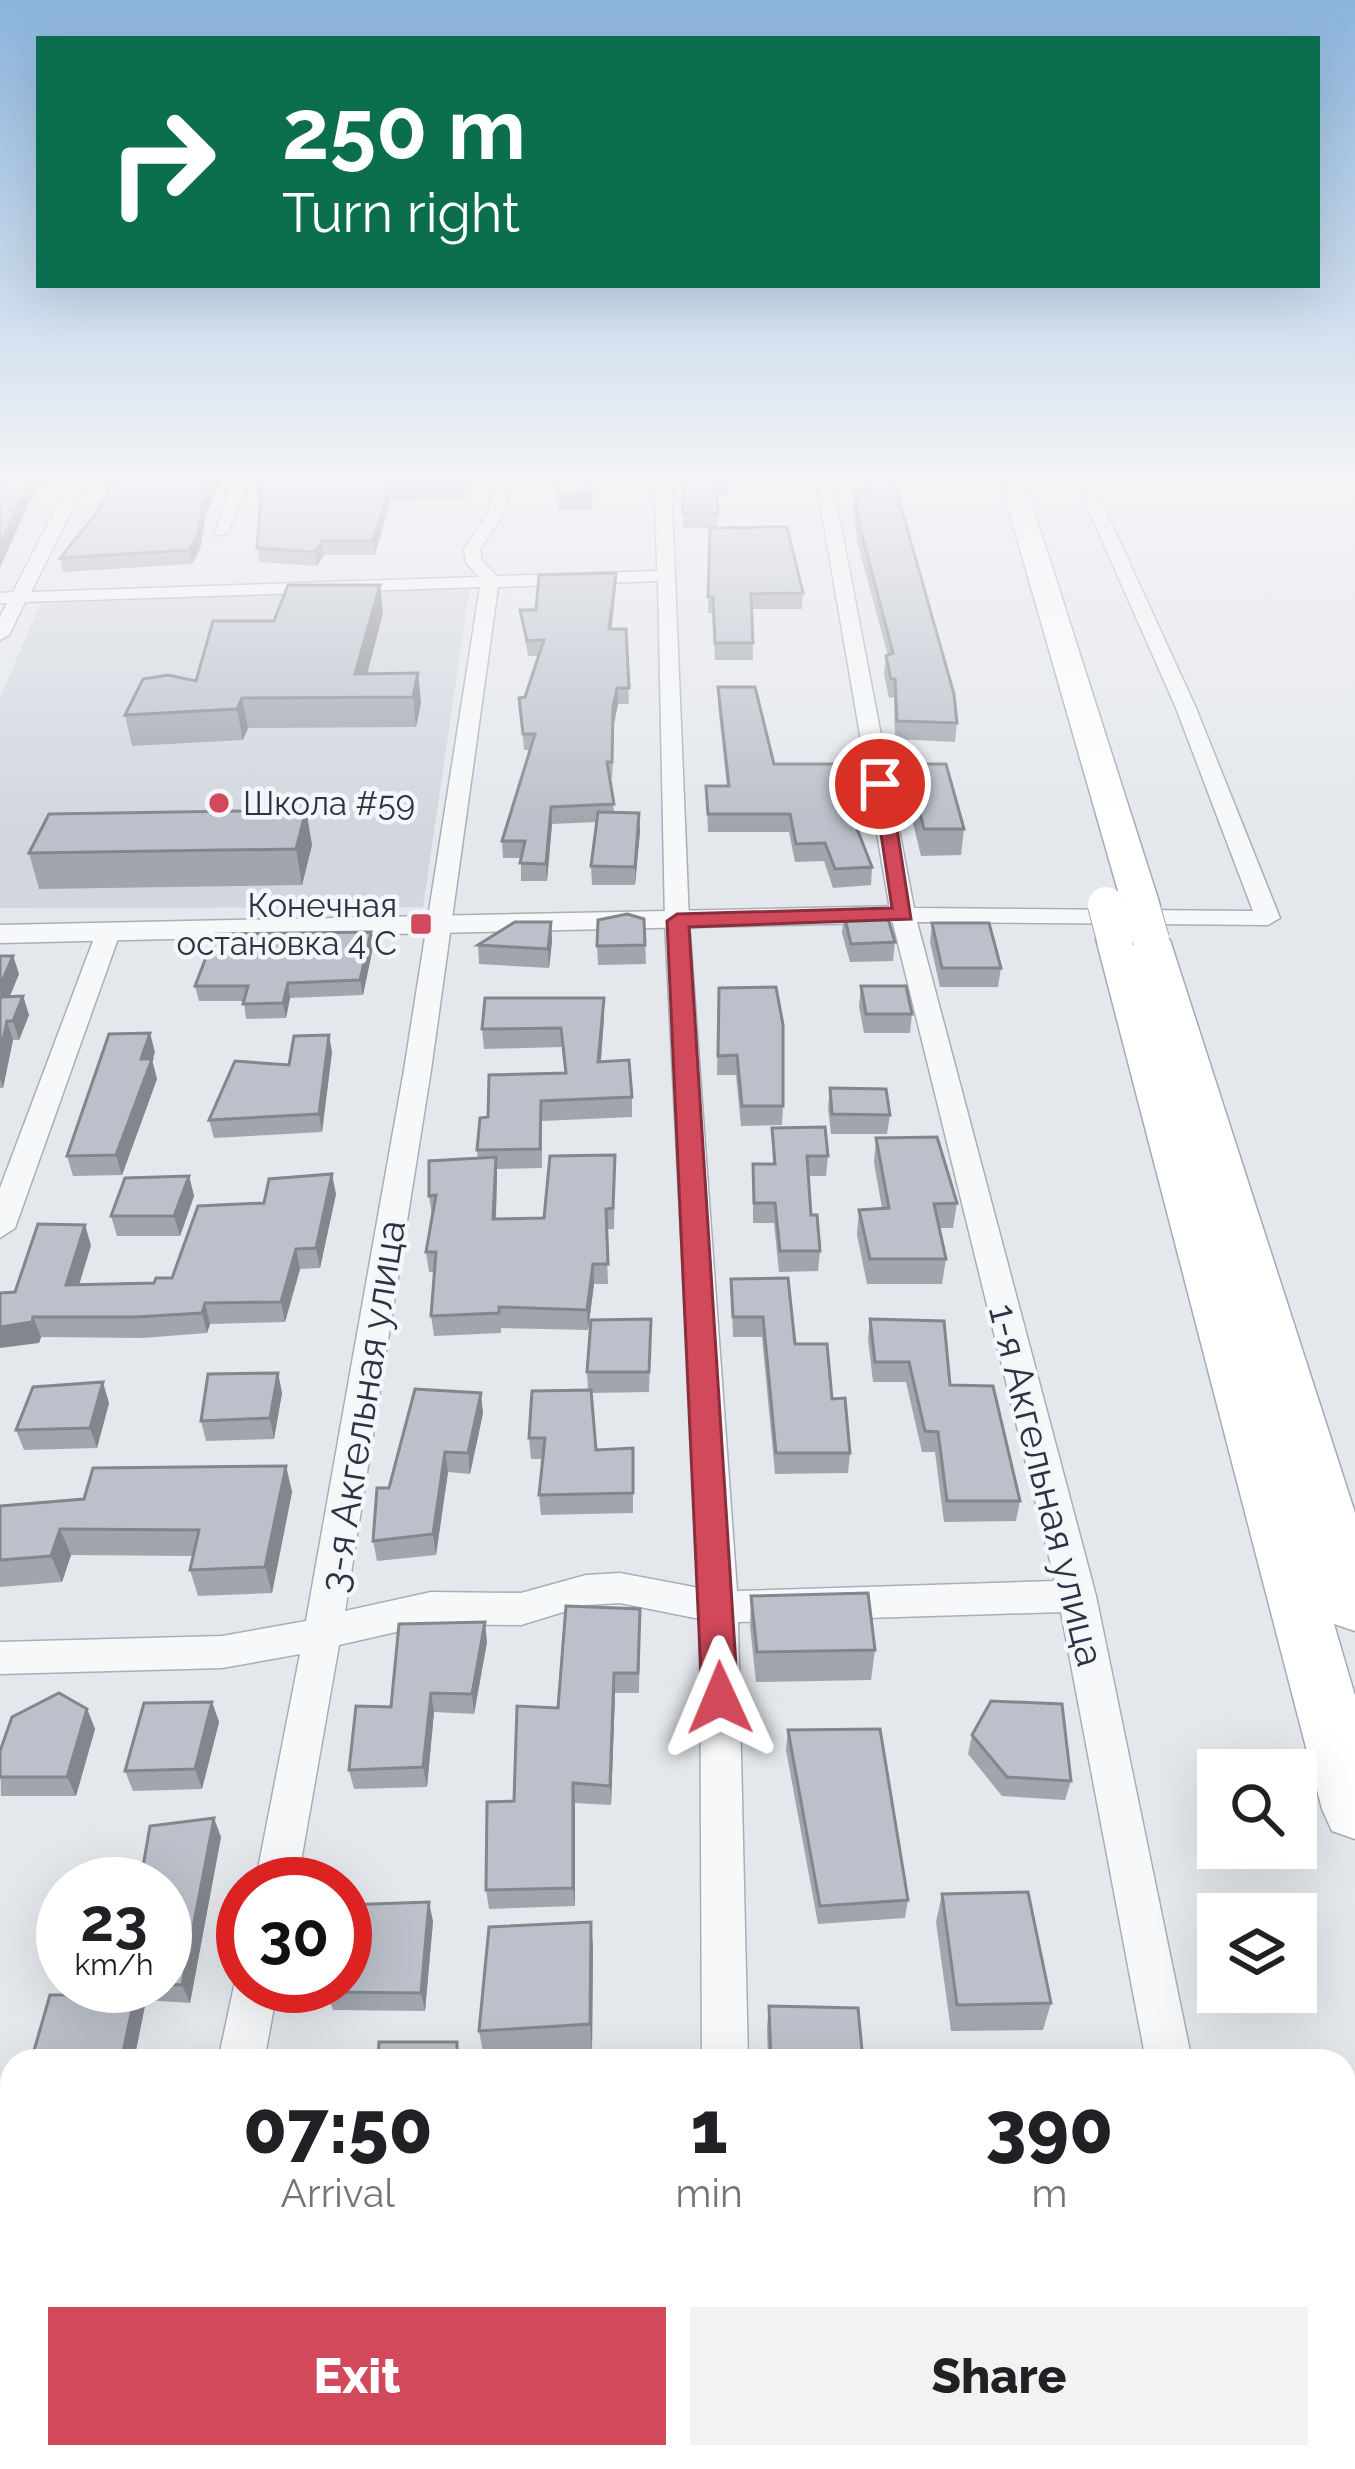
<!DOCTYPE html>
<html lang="en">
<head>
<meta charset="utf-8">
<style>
  body { margin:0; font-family:Raleway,sans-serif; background:#f2f2f2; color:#202124; height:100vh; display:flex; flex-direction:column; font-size:45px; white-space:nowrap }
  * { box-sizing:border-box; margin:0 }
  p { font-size:39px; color:#757577 }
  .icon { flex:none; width:66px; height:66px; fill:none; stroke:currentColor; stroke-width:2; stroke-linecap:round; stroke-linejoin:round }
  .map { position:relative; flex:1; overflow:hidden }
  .panel { position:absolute; left:0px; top:2049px; width:1356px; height:420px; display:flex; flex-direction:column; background:#fff; border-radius:36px 36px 0 0; box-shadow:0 12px 48px #0002 }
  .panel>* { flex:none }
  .guide { position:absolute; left:36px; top:36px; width:1284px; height:252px; border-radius:0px; box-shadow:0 12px 48px #0002; background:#0b6e4f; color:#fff; overflow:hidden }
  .buttons { position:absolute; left:1197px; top:1749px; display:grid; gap:24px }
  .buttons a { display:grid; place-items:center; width:120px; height:120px; border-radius:0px; background:#fff; box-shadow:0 12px 48px #0002; font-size:60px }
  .speed { position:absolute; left:36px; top:1857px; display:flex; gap:24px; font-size:60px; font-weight:700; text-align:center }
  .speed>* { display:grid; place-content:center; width:156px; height:156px; border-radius:50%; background:#fff; box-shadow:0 12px 48px #0002; line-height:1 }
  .speed small { font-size:30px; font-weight:400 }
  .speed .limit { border:18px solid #d22; background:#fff; color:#111 }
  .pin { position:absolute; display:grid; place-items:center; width:102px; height:102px; color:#fff; margin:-51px; border:6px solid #fff; border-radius:50%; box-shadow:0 3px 12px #0007 }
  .me { position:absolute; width:132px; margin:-66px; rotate:359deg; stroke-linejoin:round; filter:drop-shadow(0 0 9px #0008) }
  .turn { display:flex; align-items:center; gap:42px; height:252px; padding:0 48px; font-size:54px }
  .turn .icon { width:156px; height:156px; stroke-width:2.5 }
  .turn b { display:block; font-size:84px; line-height:102px }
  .eta { display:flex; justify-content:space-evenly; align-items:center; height:204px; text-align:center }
  .eta b { font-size:72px; font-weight:800; line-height:84px }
  .cta { display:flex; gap:24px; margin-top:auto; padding:24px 48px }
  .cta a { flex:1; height:138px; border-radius:0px; background:#d1495b; color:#fff; font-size:48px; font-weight:800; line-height:138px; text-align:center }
  .cta a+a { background:#f2f2f2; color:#202124 }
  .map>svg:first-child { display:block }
</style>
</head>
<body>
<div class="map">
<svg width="1355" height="2469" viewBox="0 0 1355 2469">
  <rect width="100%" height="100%" fill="#e4e7ec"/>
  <!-- built -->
  <polygon fill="#d2d6de" points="470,585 423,907 0,908 0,698 40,604"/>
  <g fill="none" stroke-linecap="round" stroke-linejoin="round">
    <!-- minor casing -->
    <g stroke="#a9aeb7" stroke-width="3">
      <g id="minor">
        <path d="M71,479H87L31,592L479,577L466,562L464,549L487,515L497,479H513L503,515L480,549L482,561L497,576L657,571L655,479H671L689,921L737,1591L1055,1581L891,915L816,479H832L914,908L1253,911L1176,708L1075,479H1091L1196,708L1280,918L1268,925L917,922L1096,1596L1192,2061H1146L1061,1612L738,1622L748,2061H702L700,1619L620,1603L586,1605L521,1625L431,1624L339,1645L297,1884H255L300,1654L222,1668L0,1674V1642L222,1636L306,1621L404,1070L480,587L25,602L9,635L0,640V617L7,603H0V593L13,592ZM658,581L665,921L699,1588L620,1573L586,1575L521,1593L431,1592L345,1611L431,1070L498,587Z"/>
        <polygon points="233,479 249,479 228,533 214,536"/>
        <polygon points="108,926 120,933 15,1228 0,1238 0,1188 96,933"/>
        <polygon points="243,1969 243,1986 278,1986 264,2061 218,2061 234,1986"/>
        <polygon points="138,2457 192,2457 190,2469 136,2469"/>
        <rect x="702" y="2457" width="54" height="12"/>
        <polygon points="1219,2457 1273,2457 1276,2469 1222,2469"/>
      </g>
    </g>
    <!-- tertiary casing -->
    <g stroke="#a9aeb7" stroke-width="3">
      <polygon id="tertiary" points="903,906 918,915 914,922 0,943 0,925"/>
    </g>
    <!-- primary casing -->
    <g stroke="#a3abb8" stroke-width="3">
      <g id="primary">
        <polygon points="1000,479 1024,479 1160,905 1154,913 1141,916 1122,905"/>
        <polygon points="1115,927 1133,938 1151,928 1170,940 1355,1513 1355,1631 1334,1624 1355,1696 1355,1839 1332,1831 1322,1809 1096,939"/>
      </g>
    </g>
    <!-- minor -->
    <use href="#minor" fill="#f7f8fa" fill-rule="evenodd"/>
    <!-- tertiary -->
    <use href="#tertiary" fill="#f7f8fa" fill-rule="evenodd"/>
    <!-- primary -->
    <use href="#primary" fill="#fff" fill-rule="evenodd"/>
    <!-- primary-bridge casing -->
    <g stroke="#a3abb8" stroke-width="38" stroke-linecap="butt">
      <g id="primary-bridge">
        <polyline points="1106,905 1115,939"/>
        <polyline points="1141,905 1151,940"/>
      </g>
    </g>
    <!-- primary-bridge -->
    <use href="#primary-bridge" stroke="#fff" stroke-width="36"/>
  </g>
  <!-- wall -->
  <g fill="#a1a5ae">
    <polygon points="115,479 221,479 206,515 200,549 192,564 63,572 60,558 96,514"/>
    <polygon points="258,479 472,479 469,498 390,501 375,555 324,555 317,566 259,562 257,548 261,496 258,496"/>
    <polygon points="553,479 590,479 593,510 559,510"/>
    <polygon points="683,479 727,479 727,496 717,496 718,528 683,528"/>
    <polygon points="866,479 893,479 957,723 955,742 895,739 894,697 889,698 884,674 886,656 888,656 857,541 853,507 855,491 867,491"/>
    <polygon points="710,528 803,593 802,609 752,609 753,660 715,660 712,613 708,613"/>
    <polygon points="616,573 611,629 626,629 629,704 618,704 614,723 612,778 610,778 614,812 640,831 635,885 592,885 591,866 597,822 552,824 547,881 521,881 521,858 503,858 502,841 530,750 524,750 519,698 525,697 539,656 528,656 520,610 536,610"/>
    <polygon points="383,613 367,674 418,673 421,703 416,727 248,728 243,740 132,746 125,715 196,681 274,621"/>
    <polygon points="718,687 774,764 858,811 856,827 872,867 871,885 833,888 824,861 795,862 789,832 708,832 706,786 727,786 718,704"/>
    <polygon points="908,764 964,829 961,855 921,856 905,790"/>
    <polygon points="306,810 312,845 302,885 39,889 29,853"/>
    <polygon points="844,914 895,942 893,961 850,962 842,933"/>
    <polygon points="644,919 646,964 598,965 597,946"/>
    <polygon points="551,922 552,941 549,968 479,964 478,945"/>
    <polygon points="932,923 1001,968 998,987 940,987 930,942"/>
    <polygon points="371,932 373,947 363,995 290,998 286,1018 246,1019 244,1001 199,1001 195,986"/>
    <polygon points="0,956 13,956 19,974 10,996 23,996 29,1015 19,1040 13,1040 3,1088 0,1088"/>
    <polygon points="861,986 912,1014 910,1033 864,1033 859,1006"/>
    <polygon points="719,988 783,1106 782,1125 741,1126 736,1075 717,1075"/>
    <polygon points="604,1018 601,1061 632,1097 632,1117 542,1121 542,1168 497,1169 496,1219 544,1218 615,1155 614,1229 606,1229 608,1284 594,1284 588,1330 501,1328 501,1333 434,1336 431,1316 435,1272 429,1272 426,1252 432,1216 429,1196 478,1158 477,1150 488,1117 565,1074 562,1047 484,1049 482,1029"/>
    <polygon points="155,1052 152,1060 157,1079 122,1175 73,1176 67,1156"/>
    <polygon points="332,1052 322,1132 214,1138 209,1120 289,1065"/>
    <polygon points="830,1088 890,1115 887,1134 831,1134 828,1108"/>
    <polygon points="772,1128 828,1156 826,1176 809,1176 811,1215 820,1251 818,1271 779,1272 774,1223 753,1223 753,1164 773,1164"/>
    <polygon points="876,1138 957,1203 953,1228 939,1228 946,1259 942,1284 867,1284 857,1235 859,1210 882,1208 874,1163"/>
    <polygon points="189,1176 194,1196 180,1236 117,1236 111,1216"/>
    <polygon points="336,1194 320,1268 300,1269 285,1322 210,1324 207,1333 142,1338 41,1337 39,1343 15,1292 91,1245 79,1285 154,1283 172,1278 264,1203"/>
    <polygon points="731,1279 795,1344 832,1399 850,1453 848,1473 775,1474 762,1337 733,1337"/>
    <polygon points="651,1319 649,1392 591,1393 596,1450 633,1448 633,1513 541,1515 539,1495 543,1459 531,1459 529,1438 588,1390 587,1372"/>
    <polygon points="870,1319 950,1385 1020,1501 1016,1521 944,1522 935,1452 922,1452 906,1382 873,1382 868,1339"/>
    <polygon points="278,1373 282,1393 274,1439 206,1441 201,1421"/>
    <polygon points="109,1403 97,1448 24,1450 16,1430"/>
    <polygon points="483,1413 470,1474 448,1472 436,1555 377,1561 373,1541 389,1488"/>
    <polygon points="286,1466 292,1492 272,1593 198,1596 190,1570 193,1556 71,1555 62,1582 0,1587 0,1504 1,1506 84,1499"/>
    <polygon points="751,1596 875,1650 871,1680 756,1682 750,1626"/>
    <polygon points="640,1609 639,1693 615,1693 611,1805 575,1803 575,1906 489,1909 486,1890 514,1801 558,1708"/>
    <polygon points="487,1642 474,1714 434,1712 427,1787 354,1789 349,1770 391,1707"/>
    <polygon points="212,1702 219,1722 202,1789 133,1791 125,1771"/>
    <polygon points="87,1709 95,1729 76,1796 1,1796 0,1751"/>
    <polygon points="788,1730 908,1900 905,1918 818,1924 786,1750"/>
    <polygon points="972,1735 1071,1781 1065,1800 1002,1796 968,1754"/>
    <polygon points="221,1837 190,2003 72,1995 74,1986 165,1986 165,1884"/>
    <polygon points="942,1894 1051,2003 1043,2030 951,2031 936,1922"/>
    <polygon points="433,1921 425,2011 333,2010 327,1992"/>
    <polygon points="591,1922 593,1949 592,2050 484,2057 479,2031"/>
    <polygon points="769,2006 863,2061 768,2061 767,2028"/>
    <polygon points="897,2457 1002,2457 898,2464"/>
  </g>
  <!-- shaded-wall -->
  <g fill="#83868d">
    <polygon points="33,479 45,479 27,507 0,568 0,546 23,494"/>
    <polygon points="213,479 221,479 206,515 200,549 192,564 189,550 203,501"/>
    <polygon points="389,488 390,501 375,555 373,541"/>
    <polygon points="322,541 324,555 317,566 315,552"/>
    <polygon points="616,573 616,587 610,644 609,629"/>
    <polygon points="380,585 383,613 361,697 355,674"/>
    <polygon points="418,673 421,703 416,727 413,697"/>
    <polygon points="617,688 618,704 614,723 612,778 613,707"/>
    <polygon points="242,698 248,728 243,740 237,709"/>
    <polygon points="551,807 552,824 547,881 546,864"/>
    <polygon points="306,810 312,845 302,885 296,849"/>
    <polygon points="639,813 640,831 635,885 635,867"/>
    <polygon points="551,922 552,941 549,968 548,949"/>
    <polygon points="371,932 373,947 363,995 360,980"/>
    <polygon points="13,956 19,974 1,1017 0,986"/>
    <polygon points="288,983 290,998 286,1018 283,1003"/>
    <polygon points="23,996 29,1015 19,1040 13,1021"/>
    <polygon points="604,998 604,1018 599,1081 598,1062"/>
    <polygon points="7,1021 13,1040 3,1088 0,1078 0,1053"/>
    <polygon points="150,1033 155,1052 152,1060 157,1079 122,1175 116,1155 141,1059"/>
    <polygon points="329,1035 332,1052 322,1132 319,1114"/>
    <polygon points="496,1157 497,1177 495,1239 493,1219"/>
    <polygon points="332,1174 336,1194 320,1268 316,1248"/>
    <polygon points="189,1176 194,1196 180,1236 174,1216"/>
    <polygon points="85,1225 91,1245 73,1305 66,1285"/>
    <polygon points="296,1249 300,1269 285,1322 281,1302"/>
    <polygon points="593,1264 594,1284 588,1330 587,1310"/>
    <polygon points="205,1303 210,1324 207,1333 202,1313"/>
    <polygon points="33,1317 41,1337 39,1343 0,1348 0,1327"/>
    <polygon points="278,1373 282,1393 274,1439 270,1418"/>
    <polygon points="103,1382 109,1403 97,1448 90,1428"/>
    <polygon points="481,1393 483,1413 470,1474 468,1453"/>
    <polygon points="445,1452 448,1472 436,1555 433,1534"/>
    <polygon points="286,1466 292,1492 272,1593 265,1567"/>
    <polygon points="60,1529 71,1555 62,1582 51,1556"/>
    <polygon points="485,1622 487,1642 474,1714 472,1694"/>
    <polygon points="614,1673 615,1693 611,1805 610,1786"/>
    <polygon points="431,1693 434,1712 427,1787 423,1767"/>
    <polygon points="212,1702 219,1722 202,1789 195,1769"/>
    <polygon points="87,1709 95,1729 76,1796 67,1777"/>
    <polygon points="573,1783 575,1803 575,1906 573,1888"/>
    <polygon points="214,1818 221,1837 190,2003 182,1985"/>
    <polygon points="429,1902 433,1921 425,2011 421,1993"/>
    <polygon points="591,1922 593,1949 592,2050 590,2024"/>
    <polygon points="137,1986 139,1986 146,2001 134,2061 121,2061"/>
    <polygon points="21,2457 42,2457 40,2469 19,2469"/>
  </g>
  <!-- building -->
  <g fill="#bbc0ca" stroke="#83868d" stroke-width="3">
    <polygon points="0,479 33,479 23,494 0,546"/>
    <polygon points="115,479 213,479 203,501 198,535 189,550 60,558 96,514"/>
    <polygon points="258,479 469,479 468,485 389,488 373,541 322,541 315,552 257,548 262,483 256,483"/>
    <polygon points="555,479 590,479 592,495 558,496"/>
    <polygon points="683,479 727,479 727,482 717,482 718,513 683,513"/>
    <polygon points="868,479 893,479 954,694 957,723 897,721 895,679 891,679 886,656 893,653 859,524 855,491 870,491"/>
    <polygon points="787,527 803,593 751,594 753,643 715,643 713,597 708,597 710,528"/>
    <polygon points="616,573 609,629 626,629 629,688 617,688 613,707 612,762 607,762 614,804 551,807 546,864 520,863 525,841 502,841 535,734 523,734 519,698 525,697 544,640 527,641 520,610 536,610 539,575"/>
    <polygon points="288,585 380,585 355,674 418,673 413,697 242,698 237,709 125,715 143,679 168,675 196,681 213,621 274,621"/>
    <polygon points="718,687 755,687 774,764 841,764 858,811 850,811 872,867 835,869 825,843 796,844 790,814 708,814 706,786 729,786"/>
    <polygon points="908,764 946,764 964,829 924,829"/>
    <polygon points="306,810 296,849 29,853 49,814"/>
    <polygon points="598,812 639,813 635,867 591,866"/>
    <polygon points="886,912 895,942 851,944 844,914"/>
    <polygon points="627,914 644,919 645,945 597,946 598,920"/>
    <polygon points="515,922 551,922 548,949 478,945"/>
    <polygon points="932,923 989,923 1001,968 942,968"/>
    <polygon points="371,932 360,980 288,983 283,1003 243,1004 248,986 195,986 215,934"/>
    <polygon points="0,956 13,956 0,986"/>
    <polygon points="861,986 906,986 912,1014 866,1014"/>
    <polygon points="776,987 783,1025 783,1106 742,1106 737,1055 718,1056 719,988"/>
    <polygon points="23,996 13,1021 7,1021 0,1053 0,997"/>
    <polygon points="485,998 604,998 598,1062 629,1060 632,1097 541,1101 540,1149 477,1150 480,1118 488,1117 489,1075 566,1073 561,1028 482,1029"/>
    <polygon points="150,1033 141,1059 152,1059 116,1155 67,1156 109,1034"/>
    <polygon points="329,1035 319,1114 209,1120 235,1061 289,1065 294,1036"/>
    <polygon points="830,1088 886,1089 890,1115 832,1114"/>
    <polygon points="825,1127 828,1156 807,1156 811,1215 817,1215 820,1251 780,1251 775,1203 754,1203 753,1164 775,1164 772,1128"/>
    <polygon points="937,1137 957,1203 934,1204 946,1259 870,1259 859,1210 889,1208 876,1138"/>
    <polygon points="615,1155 613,1208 606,1209 608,1264 593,1264 587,1310 499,1307 499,1313 431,1316 436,1252 426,1252 436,1195 429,1196 429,1161 496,1157 493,1219 544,1218 550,1156"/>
    <polygon points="332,1174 316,1248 296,1249 281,1302 205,1303 202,1313 136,1317 33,1317 32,1322 0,1327 0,1293 15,1292 38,1224 85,1225 66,1285 154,1283 156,1278 172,1278 198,1206 264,1203 269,1179"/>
    <polygon points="189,1176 174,1216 111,1216 125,1178"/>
    <polygon points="788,1278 795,1344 827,1344 832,1399 845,1398 850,1453 776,1453 763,1317 733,1317 731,1279"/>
    <polygon points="651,1319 649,1372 587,1372 591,1320"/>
    <polygon points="870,1319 944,1321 950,1385 993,1386 1020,1501 947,1501 938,1432 925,1431 909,1362 875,1362"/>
    <polygon points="278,1373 270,1418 201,1421 208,1374"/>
    <polygon points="103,1382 90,1428 16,1430 33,1387"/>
    <polygon points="415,1389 481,1393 468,1453 445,1452 433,1534 373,1541 377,1488 389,1488"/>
    <polygon points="591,1390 596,1450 633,1448 633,1493 539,1495 545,1438 529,1438 532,1391"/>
    <polygon points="286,1466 265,1567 190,1570 199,1530 60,1529 51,1556 0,1560 0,1506 84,1499 93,1468"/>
    <polygon points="868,1593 875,1650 757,1652 751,1596"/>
    <polygon points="566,1606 640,1609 638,1673 614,1673 610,1786 573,1783 573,1888 486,1890 487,1802 514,1801 517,1706 558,1708"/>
    <polygon points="485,1622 472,1694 431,1693 423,1767 349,1770 356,1706 391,1707 399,1624"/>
    <polygon points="59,1693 87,1709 67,1777 0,1777 0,1751 12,1717"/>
    <polygon points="991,1701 1062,1704 1071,1781 1007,1777 972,1735"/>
    <polygon points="212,1702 195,1769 125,1771 144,1703"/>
    <polygon points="880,1729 908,1900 820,1906 788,1730"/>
    <polygon points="214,1818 182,1985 165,1984 165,1884 140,1884 150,1826"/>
    <polygon points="1028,1892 1051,2003 957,2005 942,1894"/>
    <polygon points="429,1902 421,1993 327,1992 328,1986 345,1986 345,1905"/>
    <polygon points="591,1922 590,2024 479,2031 489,1927"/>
    <polygon points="74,1986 137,1986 121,2061 31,2061 50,1995 72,1995"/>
    <polygon points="769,2006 858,2008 863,2061 771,2061"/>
    <polygon points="379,2042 457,2042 457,2061 378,2061"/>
    <polygon points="0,2124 12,2124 12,2457 21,2457 19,2469 0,2469"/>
    <polygon points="1148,2465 1149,2469 1098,2469"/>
    <polygon points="334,2466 334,2469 276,2469"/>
  </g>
  <!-- sky -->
  <linearGradient id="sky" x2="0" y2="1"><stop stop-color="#8bb4dd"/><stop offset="0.58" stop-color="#f3f4f6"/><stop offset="1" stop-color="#f3f4f6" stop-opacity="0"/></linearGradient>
  <rect width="1355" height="825" fill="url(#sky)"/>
  <!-- route -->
  <polygon fill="#d1495b" stroke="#882f3b" stroke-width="3" points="873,780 890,784 911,919 689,927 738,1698 733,1709 720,1714 708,1709 702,1698 667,921 677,914 892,908"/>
  <!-- markers -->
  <g fill="#d1495b" stroke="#f4f6f9" stroke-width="4.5">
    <circle cx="219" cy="803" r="12"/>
    <rect x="409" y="912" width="24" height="24" rx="6"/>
  </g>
  <g text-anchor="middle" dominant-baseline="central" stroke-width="9" stroke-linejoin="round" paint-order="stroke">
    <!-- far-poi labels -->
    <g font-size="33" fill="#2b3445" stroke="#f4f6f9" text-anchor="start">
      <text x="243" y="803">Школа #59</text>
      <text x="397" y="905" text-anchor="end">Конечная<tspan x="397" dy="38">остановка 4 С</tspan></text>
    </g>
    <!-- street labels -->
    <g font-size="39" fill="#2b3445" stroke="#f4f6f9">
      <text transform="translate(362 1406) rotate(-81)">3-я Акгельная улица</text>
      <text transform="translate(1047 1485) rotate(76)">1-я Акгельная улица</text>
    </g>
  </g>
</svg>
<div class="buttons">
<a><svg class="icon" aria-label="search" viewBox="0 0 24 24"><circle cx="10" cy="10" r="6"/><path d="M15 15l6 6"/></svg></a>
<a><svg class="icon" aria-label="layers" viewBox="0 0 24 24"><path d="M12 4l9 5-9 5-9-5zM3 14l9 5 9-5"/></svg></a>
</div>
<div class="speed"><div>23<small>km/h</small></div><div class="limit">30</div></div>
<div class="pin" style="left:880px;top:784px;background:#d93025"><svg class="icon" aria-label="arrive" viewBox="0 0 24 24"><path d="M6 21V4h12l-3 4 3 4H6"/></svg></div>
<svg class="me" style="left:720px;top:1698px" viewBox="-20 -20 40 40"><path d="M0-17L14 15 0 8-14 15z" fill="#d1495b" stroke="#fff" stroke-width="4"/></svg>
<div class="guide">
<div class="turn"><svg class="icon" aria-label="right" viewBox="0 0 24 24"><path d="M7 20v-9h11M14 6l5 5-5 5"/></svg><div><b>250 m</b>Turn right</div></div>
</div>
<section class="panel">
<div class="eta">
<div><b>07:50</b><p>Arrival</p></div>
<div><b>1</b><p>min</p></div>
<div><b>390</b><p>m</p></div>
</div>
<div class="cta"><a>Exit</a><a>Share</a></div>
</section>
</div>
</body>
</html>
